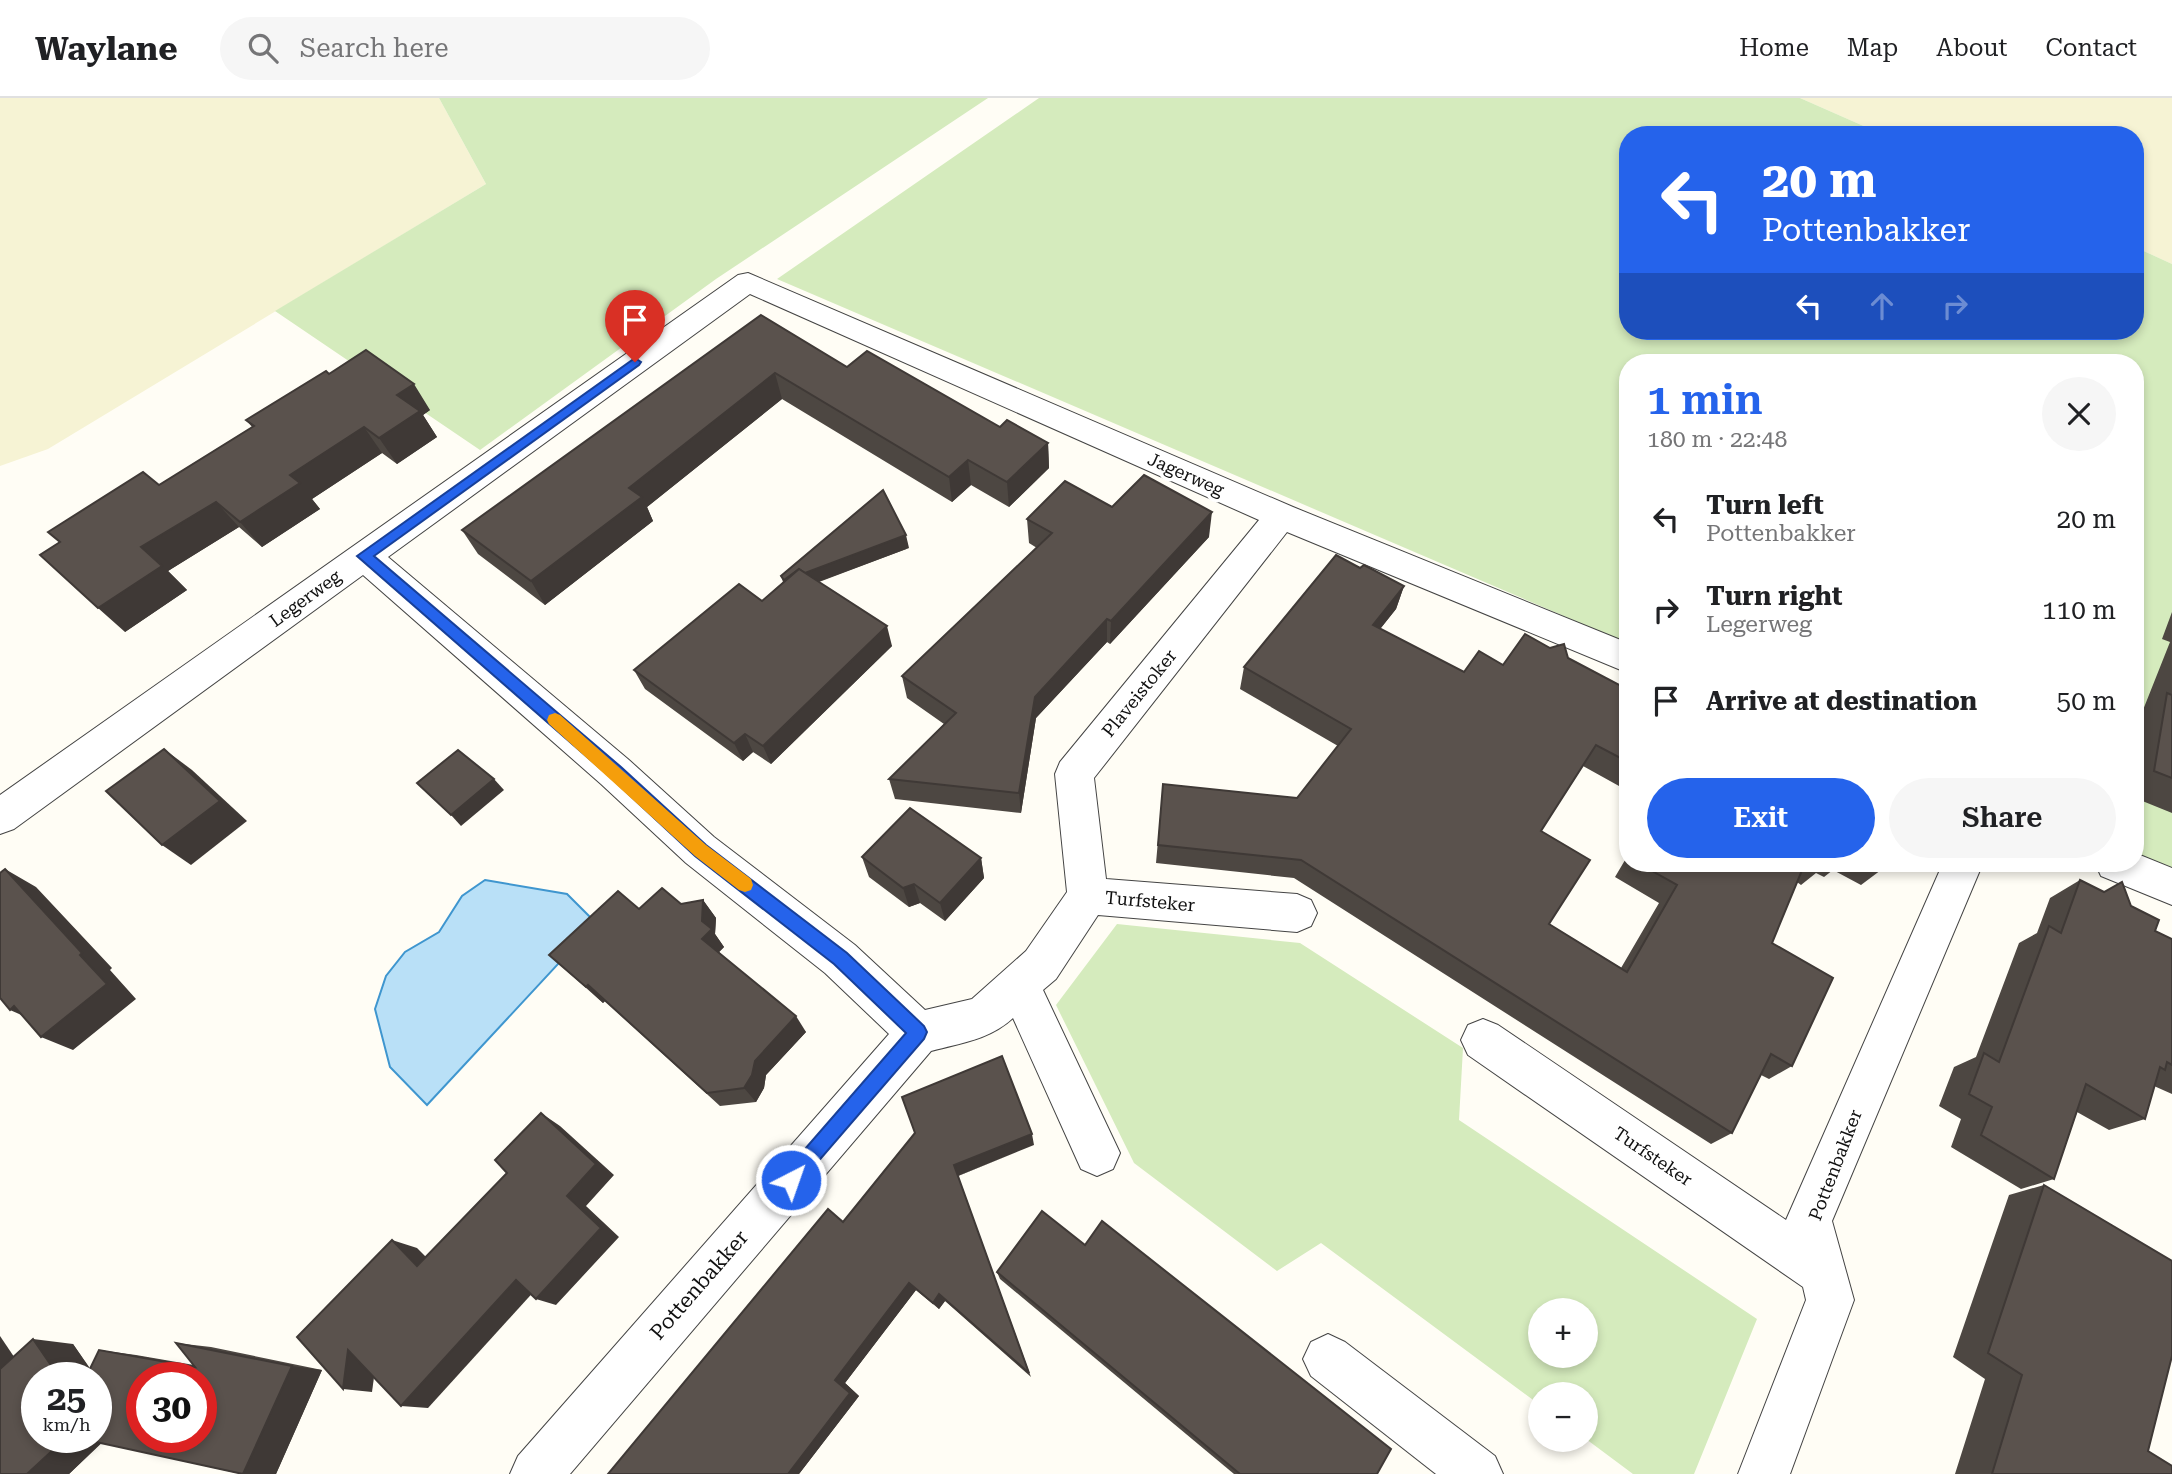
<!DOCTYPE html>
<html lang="en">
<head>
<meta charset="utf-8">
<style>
  body { margin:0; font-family:"Roboto Serif",serif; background:#f6f6f6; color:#202124; height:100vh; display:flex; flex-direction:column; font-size:26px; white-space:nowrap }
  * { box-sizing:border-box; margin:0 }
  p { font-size:23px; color:#757577 }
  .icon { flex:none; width:38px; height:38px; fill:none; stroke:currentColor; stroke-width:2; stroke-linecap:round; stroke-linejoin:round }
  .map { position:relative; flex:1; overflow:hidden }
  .sheet { position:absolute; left:1619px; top:256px; width:525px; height:518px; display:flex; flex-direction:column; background:#fff; border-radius:28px; box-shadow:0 4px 10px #0003 }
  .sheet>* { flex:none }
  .guide { position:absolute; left:1619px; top:28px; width:525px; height:214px; border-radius:28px; box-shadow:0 4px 10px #0003; background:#2563eb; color:#fff; overflow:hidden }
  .fabs { position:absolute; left:1528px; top:1200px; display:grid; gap:14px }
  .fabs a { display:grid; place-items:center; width:70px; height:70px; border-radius:50%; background:#fff; box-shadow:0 4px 10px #0003; font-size:35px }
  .speed { position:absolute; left:21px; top:1264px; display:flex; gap:14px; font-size:35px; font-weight:700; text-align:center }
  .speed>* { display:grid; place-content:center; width:91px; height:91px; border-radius:50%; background:#fff; box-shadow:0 4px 10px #0003; line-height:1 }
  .speed small { font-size:18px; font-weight:400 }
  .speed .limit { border:10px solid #d22; background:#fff; color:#111 }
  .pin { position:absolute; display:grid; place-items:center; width:60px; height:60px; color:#fff; margin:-72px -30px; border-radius:50% 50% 50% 0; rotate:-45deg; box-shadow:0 0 7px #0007 }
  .pin .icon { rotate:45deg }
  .me { position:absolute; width:77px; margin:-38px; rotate:41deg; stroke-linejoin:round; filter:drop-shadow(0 0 5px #0008) }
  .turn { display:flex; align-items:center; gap:24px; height:147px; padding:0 28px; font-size:32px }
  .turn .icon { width:91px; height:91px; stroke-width:2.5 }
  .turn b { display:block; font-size:49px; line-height:60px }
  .lanes { display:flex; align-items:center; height:66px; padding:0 28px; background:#0003; justify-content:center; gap:35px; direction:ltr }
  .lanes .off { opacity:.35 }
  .round { display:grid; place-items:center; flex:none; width:74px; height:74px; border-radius:37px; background:#f6f6f6 }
  .summary { display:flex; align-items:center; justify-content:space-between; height:119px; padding:0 28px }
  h1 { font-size:42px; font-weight:600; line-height:52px; color:#2563eb }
  .primary-button { display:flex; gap:14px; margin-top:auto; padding:14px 28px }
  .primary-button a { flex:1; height:80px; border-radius:42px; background:#2563eb; color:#fff; font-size:28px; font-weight:600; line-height:80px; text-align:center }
  .primary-button a+a { background:#f6f6f6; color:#202124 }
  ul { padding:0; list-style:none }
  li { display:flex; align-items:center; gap:21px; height:91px; padding:0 28px }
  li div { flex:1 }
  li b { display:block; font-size:26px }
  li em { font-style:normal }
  header { display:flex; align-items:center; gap:42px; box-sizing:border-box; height:98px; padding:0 35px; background:#fff; border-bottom:2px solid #e0e0e0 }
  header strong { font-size:33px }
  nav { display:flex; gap:38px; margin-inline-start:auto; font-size:24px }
  .search { width:490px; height:63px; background:#f6f6f6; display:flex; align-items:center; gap:18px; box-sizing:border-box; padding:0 24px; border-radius:38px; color:#757577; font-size:26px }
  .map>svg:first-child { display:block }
</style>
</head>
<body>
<header>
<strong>Waylane</strong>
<div class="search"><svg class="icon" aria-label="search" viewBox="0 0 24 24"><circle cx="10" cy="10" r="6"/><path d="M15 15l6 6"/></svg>Search here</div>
<nav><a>Home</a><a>Map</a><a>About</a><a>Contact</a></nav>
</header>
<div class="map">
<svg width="2172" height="1376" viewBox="0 0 2172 1376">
  <rect width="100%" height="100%" fill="#fffdf5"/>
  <!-- farmland -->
  <g fill="#f6f3d4">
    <polygon points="0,0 439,0 486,86 48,351 0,368"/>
    <polygon points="1800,0 2172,0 2172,166 2135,149 2135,37 1884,37"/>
  </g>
  <!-- green -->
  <g fill="#d5ebbd" fill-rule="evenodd">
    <polygon points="439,0 988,0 716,181 480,352 275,213 486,86"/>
    <polygon points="1039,0 1800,0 1884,37 1628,37 1628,233 2135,233 2135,149 2172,166 2172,777 2135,762 2135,264 1628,264 1627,545 777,181"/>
    <path d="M1117,826L1300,845L1463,950L1459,1022L1757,1221L1694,1376H1633L1586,1341V1297H1540V1307L1321,1145L1277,1173L1134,1065L1056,907ZM1540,1213H1586V1258H1540Z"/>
  </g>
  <!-- water -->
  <polygon fill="#b9e0f7" stroke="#3f96cf" stroke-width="2" points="485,782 567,796 591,820 572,851 427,1007 390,969 375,911 386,878 405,854 439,834 462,798"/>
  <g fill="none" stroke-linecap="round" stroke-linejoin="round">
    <!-- minor casing -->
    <g stroke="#444" stroke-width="2">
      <g id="minor">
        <path d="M748,175L1293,409L1628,545V575L1287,434L1094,680L1106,781L1297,796L1311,802L1317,815L1311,828L1297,834L1098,817L1056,881L1043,892L1120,1055L1113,1071L1097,1078L1081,1071L1013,920C989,942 961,945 931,953L570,1376H510L518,1358L889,936L825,875L686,765L601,686L363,477L14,731L0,736V697L738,177ZM750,196L1259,422L1060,664L1055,676L1067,794L1026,853L972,901L925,912L855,847L714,739L629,662L388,459Z"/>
        <polygon points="2135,755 2172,770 2172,807 2101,778 2095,765 2135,765"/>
        <polygon points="1943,765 1983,765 1832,1123 1854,1202 1790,1376 1738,1376 1806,1202 1803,1189 1468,957 1461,942 1468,927 1483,921 1498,927 1786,1122"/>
        <polygon points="1328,1236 1345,1244 1495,1358 1503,1376 1436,1376 1311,1278 1303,1261 1311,1244"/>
      </g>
    </g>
    <!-- minor -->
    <use href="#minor" fill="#fff" fill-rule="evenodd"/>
  </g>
  <!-- wall -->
  <g fill="#4d4742">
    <polygon points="761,217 847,269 1000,329 1048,345 1049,370 1009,409 971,387 952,404 782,301 647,409 653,423 545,507 478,456 462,432"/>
    <polygon points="329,276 430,312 423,317 437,339 397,366 382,355 312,401 320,411 262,449 239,429 168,473 187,492 125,534 159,387 252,329 246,322"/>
    <polygon points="1112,409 1209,439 1110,546 1107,544 1036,620 1021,715 895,701 889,681 944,626 907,600 902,578 1037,450 1029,445 1027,421"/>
    <polygon points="909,450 819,484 892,548 771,666 753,654 743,663 645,591 634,572 762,503 783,484 781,478"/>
    <polygon points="1404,488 1396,511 1380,531 1464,574 1503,567 1568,560 1621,588 1628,581 1628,693 1583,668 1541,733 1549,826 1621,870 1659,805 1615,779 1628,757 1628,765 1887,765 1885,769 1861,787 1833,772 1824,779 1816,775 1801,787 1797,784 1772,845 1792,968 1769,981 1761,977 1732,1035 1711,1046 1294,780 1156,765 1163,686 1297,700 1338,648 1240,591 1244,569"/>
    <polygon points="2172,514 2172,715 2135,700 2135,618 2143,612 2170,544 2162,541"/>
    <polygon points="862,759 981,760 984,780 945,823 920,805 909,809 869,779"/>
    <polygon points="2080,782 2131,808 2155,833 2172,841 2172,996 2154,988 2145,1021 2109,1032 2077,1014 2054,1081 2021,1091 1951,1049 1961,1021 1939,1008 1954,969 1976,959 2019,845 2037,835 2050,800"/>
    <polygon points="703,802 716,820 715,836 724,849 719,854 806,934 766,977 764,990 756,1004 720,1008 605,903 603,905 549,857 639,811 681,806"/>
    <polygon points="1034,1047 958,1078 1031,1279 945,1203 939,1211 916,1192 845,1285 859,1298 799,1376 843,1124"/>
    <polygon points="2044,1087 2148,1353 2172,1376 1955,1376 1985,1281 1953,1259 2009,1097"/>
    <polygon points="997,1174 1377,1376 1234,1376 1000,1181"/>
    <polygon points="176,1245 211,1249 322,1272 276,1376 241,1376 101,1345 69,1376 0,1376 14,1258 73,1246 90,1271 99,1252 136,1257 194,1267"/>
  </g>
  <!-- shaded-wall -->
  <g fill="#3f3936">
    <polygon points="775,275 782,301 647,409 653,423 545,507 531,483 629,390"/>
    <polygon points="414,286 430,312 423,317 437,339 397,366 379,340 397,297"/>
    <polygon points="364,329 382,355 312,401 320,411 262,449 240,424 290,377"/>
    <polygon points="1048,345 1049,370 1009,409 1007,384"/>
    <polygon points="968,362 971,387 952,404 949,379"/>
    <polygon points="216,404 239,429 168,473 187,492 125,534 98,510 141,449"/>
    <polygon points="1212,414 1209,439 1110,546 1111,523"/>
    <polygon points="906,437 909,450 788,495 784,482"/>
    <polygon points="1404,488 1396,511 1365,550 1373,527"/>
    <polygon points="1107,521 1107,544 1036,620 1021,715 1019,695 1035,599"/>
    <polygon points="887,528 892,548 771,666 763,648"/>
    <polygon points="745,636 753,654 743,663 734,645"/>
    <polygon points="164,651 192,672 247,723 191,767 162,747"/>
    <polygon points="494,681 504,692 461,728 451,717"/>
    <polygon points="981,760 984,780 945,823 940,805"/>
    <polygon points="5,771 36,789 112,870 110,872 136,901 73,952 41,939"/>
    <polygon points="914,786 920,805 909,809 903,790"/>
    <polygon points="703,802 716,820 715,836 724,849 715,858 702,841"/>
    <polygon points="588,887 605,903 603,905 586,889"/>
    <polygon points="14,908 42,926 10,912"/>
    <polygon points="796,918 806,934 766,977 764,990 756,1004 744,990 755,963"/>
    <polygon points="541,1015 560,1028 614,1077 586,1108 619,1139 556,1207 536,1201 567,1098"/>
    <polygon points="1032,1036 1034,1047 958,1078 1031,1279 954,1067"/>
    <polygon points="392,1142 417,1150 442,1175 417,1168"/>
    <polygon points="516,1182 538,1189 428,1310 401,1308"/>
    <polygon points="909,1185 916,1192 845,1285 859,1298 799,1376 788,1376 835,1282"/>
    <polygon points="939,1196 945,1203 939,1211 933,1205"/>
    <polygon points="0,1238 31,1284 0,1281"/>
    <polygon points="33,1241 73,1246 96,1279 59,1279"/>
    <polygon points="348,1252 377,1257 372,1294 343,1291"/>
    <polygon points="292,1268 322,1272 276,1376 243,1376"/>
    <polygon points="67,1339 108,1339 69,1376 27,1376"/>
  </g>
  <!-- building -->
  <g fill="#5a524d" stroke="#3f3936" stroke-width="2" fill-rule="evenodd">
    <polygon points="761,217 847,269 867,253 1000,329 1007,322 1048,345 1007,384 968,362 949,379 775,275 629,390 642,399 531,483 462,432"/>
    <polygon points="366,252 414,286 397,297 420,313 379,340 364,329 290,377 300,385 240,424 216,404 141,449 162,468 98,510 40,457 60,444 48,434 143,374 159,387 254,328 246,322 326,273 329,276"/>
    <polygon points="1144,377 1212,414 1111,523 1107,521 1035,599 1019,695 889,681 956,615 902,578 1052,435 1027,421 1065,383 1112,409"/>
    <polygon points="883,392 906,437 805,475 799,471 784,482 781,478"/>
    <polygon points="1336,457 1360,470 1364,467 1404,488 1373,527 1464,574 1479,553 1503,567 1525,536 1550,550 1564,546 1568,560 1621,588 1626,580 1628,581 1628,664 1596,647 1541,733 1590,762 1549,826 1627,874 1677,787 1638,765 1805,765 1772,845 1833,880 1792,968 1771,956 1732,1035 1301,762 1158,747 1163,686 1297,700 1351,631 1244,569"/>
    <polygon points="799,471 887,528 763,648 745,636 734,645 634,572 739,486 762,503"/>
    <polygon points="2167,595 2172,597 2172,680 2154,673"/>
    <polygon points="164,651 220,703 162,747 106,693"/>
    <polygon points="458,652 494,681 451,717 417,685"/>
    <polygon points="910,710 981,760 940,805 914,786 903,790 862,759"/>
    <polygon points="1817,765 1825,765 1824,768"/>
    <polygon points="1877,765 1887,765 1885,769"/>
    <polygon points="5,771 82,855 80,857 107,886 41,939 14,908 10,912 0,900 0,775"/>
    <polygon points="2080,782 2104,794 2122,784 2131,808 2159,822 2155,833 2172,841 2172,967 2167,964 2165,972 2160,969 2145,1021 2086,986 2054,1081 1981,1037 1992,1009 1969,996 1984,955 1999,964 2049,828 2061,835"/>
    <polygon points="662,790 681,806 703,802 702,823 712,831 702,841 796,918 755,963 752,977 744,990 707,995 588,887 586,889 549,857 618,793 639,811"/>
    <polygon points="1002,958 1032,1036 954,1067 1029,1275 939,1196 933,1205 909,1185 835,1282 850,1295 788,1376 608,1376 828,1111 843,1124 915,1035 902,999"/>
    <polygon points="541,1015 596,1066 567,1098 601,1130 536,1201 516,1182 401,1308 348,1252 343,1291 297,1239 392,1142 417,1168 507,1075 495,1062"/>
    <polygon points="2044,1087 2172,1163 2172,1258 2148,1353 2172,1368 2172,1376 1992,1376 2022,1277 1988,1255"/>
    <polygon points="1042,1113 1085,1147 1102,1123 1391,1351 1377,1376 1240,1376 997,1174"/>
    <polygon points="33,1241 59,1279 37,1279 37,1339 67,1339 27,1376 0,1376 0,1271"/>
    <path d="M176,1245L292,1268L243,1376L73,1339H96V1279H86L99,1252L195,1269ZM142,1279H201V1339H142Z"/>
  </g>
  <!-- route -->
  <polygon fill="#2563eb" stroke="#184099" stroke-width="2" points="635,260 641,264 639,267 374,458 621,669 706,747 847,855 924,928 927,934 924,941 797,1088 791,1091 784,1088 781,1082 784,1075 906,935 834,866 695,758 610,679 357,458"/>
  <!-- slow -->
  <polygon fill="#f59e0b" points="555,615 560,617 706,747 751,781 753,787 751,792 745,794 739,792 695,758 549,626 547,622 549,617"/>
  <g text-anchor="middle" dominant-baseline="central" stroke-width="7" stroke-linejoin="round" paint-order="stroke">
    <!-- street labels -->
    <g font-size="18" fill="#111" stroke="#fff">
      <text transform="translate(1186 376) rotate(24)">Jagerweg</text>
      <text transform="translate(305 500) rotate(-36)">Legerweg</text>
      <text transform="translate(1139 595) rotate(-51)">Plaveistoker</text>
      <text transform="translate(1150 803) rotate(5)">Turfsteker</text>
      <text transform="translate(1653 1058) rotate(34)">Turfsteker</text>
      <text transform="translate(1835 1067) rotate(-69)">Pottenbakker</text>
    </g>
    <!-- near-street labels -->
    <g font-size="21" fill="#111" stroke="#fff">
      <text transform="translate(699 1187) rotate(-49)">Pottenbakker</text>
    </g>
  </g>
</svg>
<div class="fabs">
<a>+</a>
<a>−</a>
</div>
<div class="speed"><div>25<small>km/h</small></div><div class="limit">30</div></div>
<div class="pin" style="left:635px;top:264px;background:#d93025"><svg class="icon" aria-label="arrive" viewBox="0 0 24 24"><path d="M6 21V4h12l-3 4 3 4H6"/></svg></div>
<svg class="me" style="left:791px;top:1082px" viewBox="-20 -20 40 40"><circle r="17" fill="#2563eb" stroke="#fff" stroke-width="3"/><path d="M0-11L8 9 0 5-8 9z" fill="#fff"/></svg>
<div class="guide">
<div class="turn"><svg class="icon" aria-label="left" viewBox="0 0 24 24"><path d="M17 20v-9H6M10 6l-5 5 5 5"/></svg><div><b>20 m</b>Pottenbakker</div></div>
<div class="lanes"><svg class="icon" aria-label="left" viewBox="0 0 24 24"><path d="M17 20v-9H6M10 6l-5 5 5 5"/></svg><svg class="icon off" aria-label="ahead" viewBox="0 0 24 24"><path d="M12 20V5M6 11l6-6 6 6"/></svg><svg class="icon off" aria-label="right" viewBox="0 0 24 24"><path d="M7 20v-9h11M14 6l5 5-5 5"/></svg></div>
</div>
<section class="sheet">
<div class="summary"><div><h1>1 min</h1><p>180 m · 22:48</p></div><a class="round"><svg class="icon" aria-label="close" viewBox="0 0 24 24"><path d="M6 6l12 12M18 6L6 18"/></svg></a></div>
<ul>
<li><svg class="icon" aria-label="left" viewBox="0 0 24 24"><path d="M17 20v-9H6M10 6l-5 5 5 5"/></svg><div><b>Turn left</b><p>Pottenbakker</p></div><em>20 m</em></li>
<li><svg class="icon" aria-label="right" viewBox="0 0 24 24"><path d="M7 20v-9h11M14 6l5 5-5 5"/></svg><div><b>Turn right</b><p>Legerweg</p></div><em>110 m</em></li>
<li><svg class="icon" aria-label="arrive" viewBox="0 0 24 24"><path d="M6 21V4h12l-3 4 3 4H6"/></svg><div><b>Arrive at destination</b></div><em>50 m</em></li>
</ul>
<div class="primary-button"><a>Exit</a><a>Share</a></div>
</section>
</div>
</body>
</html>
